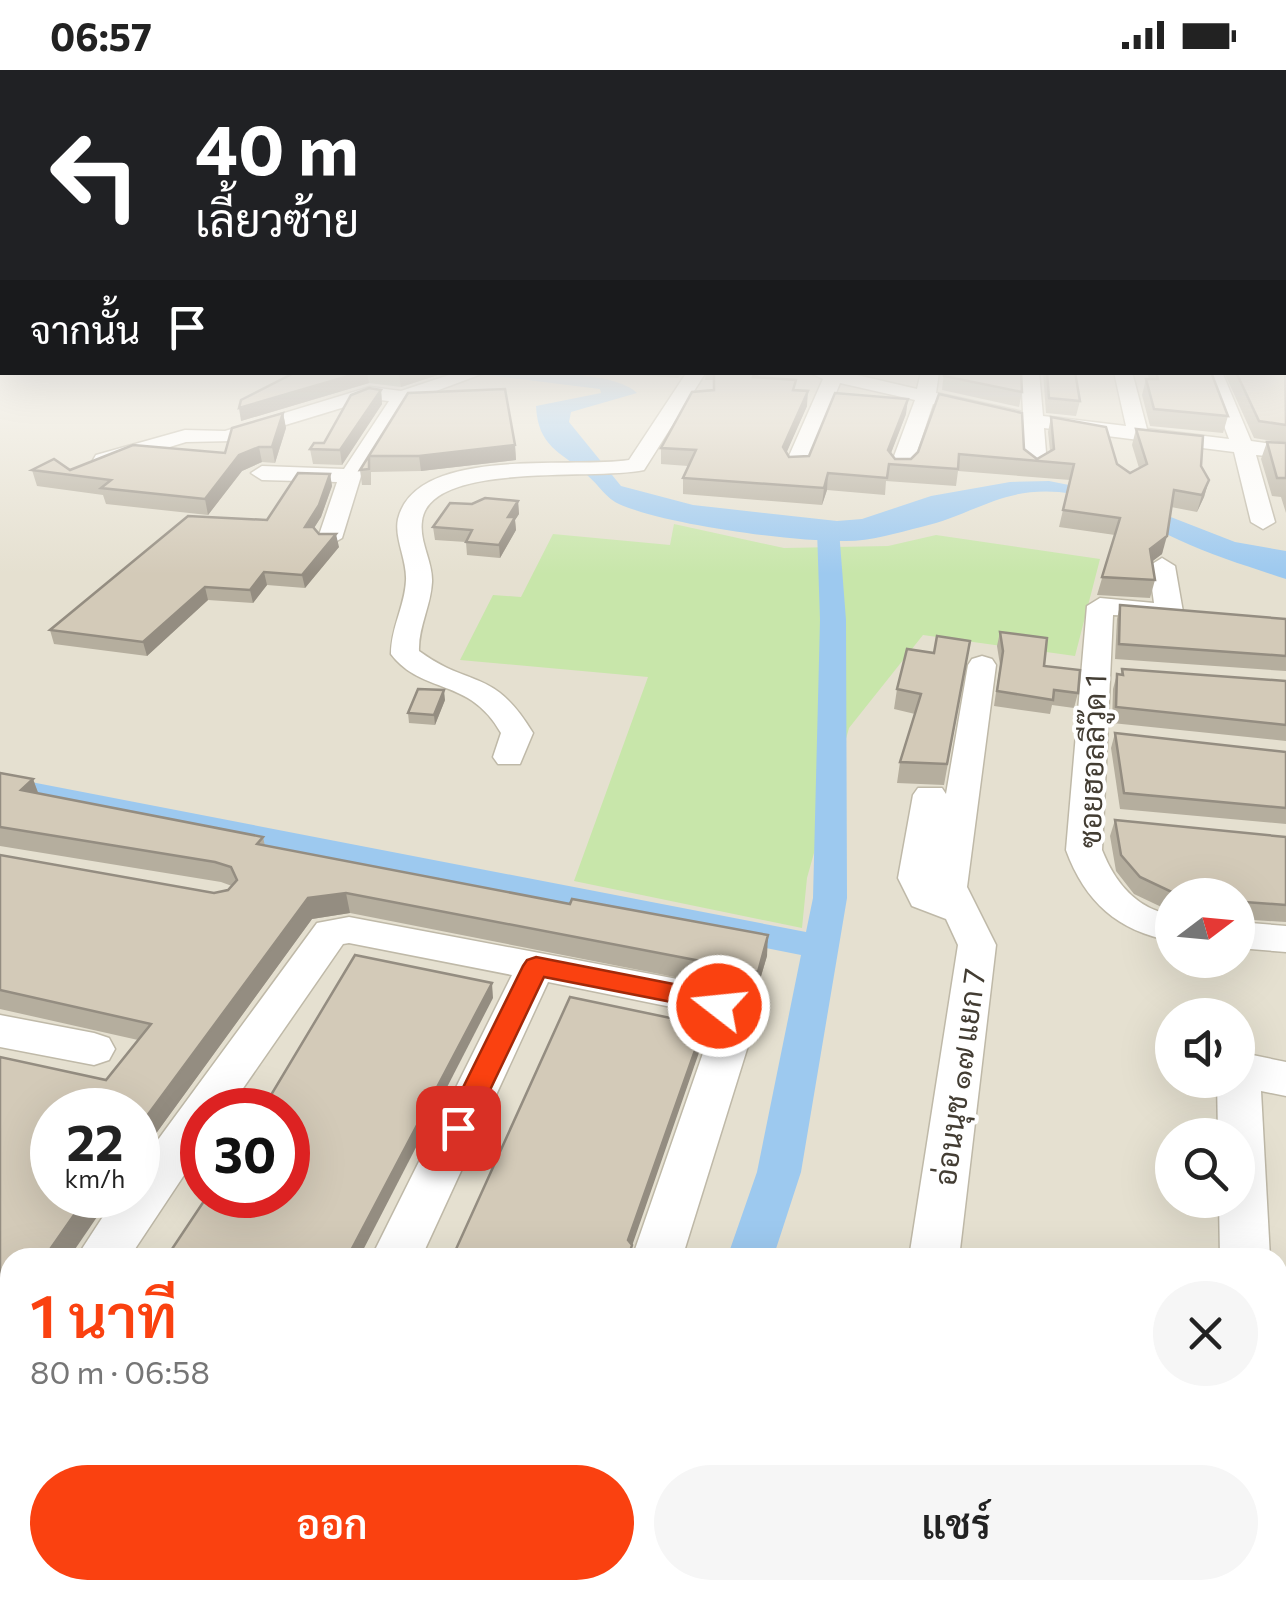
<!DOCTYPE html>
<html lang="th">
<head>
<meta charset="utf-8">
<style>
  body { margin:0; font-family:Commissioner,Sarabun,sans-serif; background:#f6f6f6; color:#222; height:100vh; display:flex; flex-direction:column; font-size:38px; white-space:nowrap }
  * { box-sizing:border-box; margin:0 }
  p { font-size:32px; color:#767676 }
  .icon { flex:none; width:55px; height:55px; fill:none; stroke:currentColor; stroke-width:2; stroke-linecap:round; stroke-linejoin:round }
  .map { position:relative; flex:1; overflow:hidden }
  .drawer { position:absolute; left:0px; top:1178px; width:1288px; height:352px; display:flex; flex-direction:column; background:#fff; border-radius:30px 30px 0 0; box-shadow:0 10px 40px #0002 }
  .drawer>* { flex:none }
  .guide { position:absolute; left:0px; top:0px; width:1288px; height:305px; box-shadow:0 10px 40px #0002; background:#202124; color:#fff; overflow:hidden }
  .needle { width:65px; rotate:74deg }
  .fabs { position:absolute; left:1155px; top:808px; display:grid; gap:20px }
  .fabs a { display:grid; place-items:center; width:100px; height:100px; border-radius:50%; background:#fff; box-shadow:0 10px 40px #0002; font-size:50px }
  .speed { position:absolute; left:30px; top:1018px; display:flex; gap:20px; font-size:50px; font-weight:700; text-align:center }
  .speed>* { display:grid; place-content:center; width:130px; height:130px; border-radius:50%; background:#fff; box-shadow:0 10px 40px #0002; line-height:1 }
  .speed small { font-size:25px; font-weight:400 }
  .speed .limit { border:15px solid #d22; background:#fff; color:#111 }
  .pin { position:absolute; display:grid; place-items:center; width:85px; height:85px; color:#fff; margin:-42px; border-radius:20px; box-shadow:0 5px 15px #0006 }
  .me { position:absolute; width:110px; margin:-55px; rotate:286deg; stroke-linejoin:round; filter:drop-shadow(0 0 8px #0008) }
  .turn { display:flex; align-items:center; gap:35px; height:210px; padding:0 30px; font-size:45px }
  .turn .icon { width:130px; height:130px; stroke-width:2.5 }
  .turn b { display:block; font-size:70px; line-height:85px }
  .then { display:flex; align-items:center; height:95px; padding:0 30px; background:#0003; gap:20px; font-size:38px }
  .round { display:grid; place-items:center; flex:none; width:105px; height:105px; border-radius:52px; background:#f6f6f6 }
  .head { display:flex; align-items:center; justify-content:space-between; height:170px; padding:0 30px }
  h1 { font-size:60px; font-weight:600; line-height:75px; color:#fa4110 }
  .cta { display:flex; gap:20px; margin-top:auto; padding:20px 30px }
  .cta a { flex:1; height:115px; border-radius:60px; background:#fa4110; color:#fff; font-size:40px; font-weight:600; line-height:115px; text-align:center }
  .cta a+a { background:#f6f6f6; color:#222 }
  .status { display:flex; justify-content:space-between; align-items:center; height:70px; padding:0 50px; background:#fff; direction:ltr }
  .status svg { height:28px; fill:currentColor }
  .map>svg:first-child { display:block }
</style>
</head>
<body>
<div class="status"><b>06:57</b><svg viewBox="0 0 49 12"><path d="M0 12V9h3v3zM5 12V6h3v6zM10 12V3h3v9zM15 12V0h3v12zM26 1h20v11H26zM47 4h2v5h-2z"/></svg></div>
<div class="map">
<svg width="1286" height="1528" viewBox="0 0 1286 1528">
  <rect width="100%" height="100%" fill="#f1ede2"/>
  <!-- residential -->
  <path fill="#e5e0d0" fill-rule="evenodd" d="M0,290L2,302H1285L1286,290V1528H0ZM1172,825H1238V890H1172ZM1172,945H1238V1010H1172ZM52,1040H138V1125H52ZM202,1040H288V1125H202ZM1172,1065H1238V1130H1172ZM10,1188H1278V1520H10Z"/>
  <!-- green -->
  <polygon fill="#c8e6aa" points="674,454 784,478 888,476 936,465 1100,489 1075,586 923,565 849,658 807,808 802,858 574,811 648,607 460,590 493,525 521,527 553,464 670,475"/>
  <!-- water -->
  <path fill="#9dc9ef" d="M471,303C508,303 612,298 637,323L571,342L569,352L621,416L693,435L837,451L862,449L931,426L1010,412L1049,411L1109,423L1235,472L1286,481V509C1250,497 1213,486 1179,470C1141,453 1101,426 1059,422C1002,417 973,445 921,457C897,463 871,471 846,471C793,472 669,455 621,435C605,428 600,416 587,405C560,381 538,377 536,336L601,323L600,319Z"/>
  <g fill="none" stroke-linecap="round" stroke-linejoin="round">
    <!-- canal -->
    <g fill="#9dc9ef" fill-rule="evenodd">
      <polygon points="828,453 839,460 846,550 847,828 801,1102 773,1188 727,1188 757,1102 801,885 0,724 0,706 806,862 813,828 820,550 817,460"/>
      <polygon points="607,1520 665,1520 662,1528 604,1528"/>
    </g>
    <!-- minor casing -->
    <g stroke="#bfb9a8" stroke-width="3">
      <g id="minor">
        <polygon points="458,302 487,302 409,331 361,406 342,468 330,475 318,468 337,412 262,410 251,403 262,396 344,399 389,331 371,329 233,371 186,372 104,397 93,390 96,385 185,360 225,361 370,317 401,321"/>
        <path d="M687,302H706L644,400C597,411 429,390 422,451C419,472 433,492 432,512C431,536 418,557 419,581C471,619 493,597 533,663L520,694H498L493,687L501,663C470,607 422,625 391,584C391,557 405,536 406,510C407,490 394,468 398,449C416,375 571,399 629,390Z"/>
        <polygon points="808,302 844,302 917,319 921,302 939,302 936,323 1023,342 1021,302 1039,302 1043,346 1126,356 1114,302 1132,302 1147,359 1229,369 1204,302 1222,302 1251,371 1286,376 1286,388 1256,385 1275,452 1263,459 1251,452 1234,382 1044,358 1047,395 1036,402 1025,395 1023,355 933,334 912,397 909,402 893,402 890,397 915,330 840,313 807,395 804,400 788,400 785,395 823,309"/>
        <path d="M1162,488L1175,496L1183,542L1179,548L1113,545L1102,780C1115,813 1137,839 1172,845V871C1118,861 1085,832 1066,780L1087,536L1100,528L1154,533L1149,496Z"/>
        <polygon points="982,586 992,589 996,595 967,817 996,875 959,1188 909,1188 958,875 946,849 912,836 898,808 913,725 918,718 942,718 946,724 968,595 972,589"/>
        <path d="M349,847L709,915C733,922 747,939 752,963L682,1188H632L710,963L708,955L696,942L548,912L421,1188H371L512,905L349,873L343,874L228,1040H202V1078L129,1188H76L117,1125H138V1097L317,853Z"/>
        <polygon points="1238,852 1286,856 1286,882 1238,878"/>
        <polygon points="0,945 94,963 109,968 115,979 109,990 94,995 0,977"/>
        <polygon points="1238,982 1286,992 1286,1026 1261,1021 1270,1188 1220,1188 1219,1130 1238,1130 1238,1065 1218,1065 1217,1010 1238,1010"/>
        <polygon points="10,1293 10,1357 0,1361 0,1297"/>
        <polygon points="1279,1498 1286,1528 1227,1528 1226,1520 1278,1520"/>
        <polygon points="204,1520 267,1520 264,1528 201,1528"/>
        <polygon points="858,1520 920,1520 918,1528 856,1528"/>
      </g>
    </g>
    <!-- minor -->
    <use href="#minor" fill="#fff" fill-rule="evenodd"/>
  </g>
  <!-- wall -->
  <g fill="#b5ae9e">
    <polygon points="1286,290 1286,443 1281,427 1272,426 1261,389 1267,372 1284,373 1254,368 1224,302 1285,302"/>
    <polygon points="296,302 447,302 401,317 369,313 241,351"/>
    <polygon points="596,302 683,302 678,308"/>
    <polygon points="706,302 759,302 758,307 795,320 807,336 786,383 789,387 809,386 906,344 891,383 895,389 911,389 1024,379 1037,389 1050,381 1048,362 1051,347 1130,403 1139,398 1132,375 1136,359 1201,396 1209,410 1204,427 1197,442 1171,437 1162,484 1152,491 1155,510 1150,528 1097,525 1115,465 1059,457 1070,410 958,401 956,416 886,411 885,425 827,420 822,435 683,424 683,408 688,396 661,394 661,378 713,320 713,310 705,310"/>
    <polygon points="944,302 1022,322 1019,337 942,320"/>
    <polygon points="1043,302 1075,302 1080,331 1076,346 1046,343"/>
    <polygon points="1147,302 1211,302 1228,346 1223,363 1150,356 1142,325 1146,309 1149,309"/>
    <polygon points="381,320 382,334 342,395 313,394 310,379 324,373"/>
    <polygon points="408,323 515,375 516,390 421,401 371,402 371,415 362,415 360,400"/>
    <polygon points="283,343 286,358 275,393 262,392 242,401 208,445 106,434 103,425 37,416 32,400 70,400 225,383"/>
    <polygon points="330,404 332,416 321,447 314,458 319,464 339,477 305,518 267,515 253,533 208,530 147,586 54,574 50,560 267,450"/>
    <polygon points="518,431 519,444 515,450 516,460 500,488 467,485 466,472 435,470 433,457 472,434"/>
    <polygon points="1120,535 1286,549 1286,601 1115,589 1117,549"/>
    <polygon points="1000,562 1078,623 1074,638 1052,635 1050,644 994,636 1000,595 997,576"/>
    <polygon points="970,571 944,715 897,713 900,692 915,644 894,639 897,619 934,583"/>
    <polygon points="1122,599 1286,611 1286,671 1112,653 1113,619 1117,604 1121,604"/>
    <polygon points="445,630 435,655 409,653 408,643"/>
    <polygon points="1115,663 1286,682 1286,754 1120,739 1111,678"/>
    <polygon points="0,703 33,709 38,723 263,767 265,776 767,886 756,923 350,843 312,849 152,1069 138,1092 138,1040 10,1273 0,1287 0,987 106,1010 138,970 0,939 0,785 214,823 228,820 232,816 221,812 0,776"/>
    <polygon points="1115,750 1286,767 1286,852 1238,849 1238,825 1172,825 1172,842 1134,824 1116,801 1110,766"/>
  </g>
  <!-- shaded-wall -->
  <g fill="#948d81">
    <polygon points="362,302 367,302 369,313 241,351 239,338"/>
    <polygon points="406,302 447,302 401,317 399,305"/>
    <polygon points="381,320 382,334 342,395 340,380"/>
    <polygon points="808,321 807,336 782,393 783,377"/>
    <polygon points="908,329 906,344 886,396 888,380"/>
    <polygon points="283,343 286,358 275,393 272,377"/>
    <polygon points="515,375 516,390 421,401 419,386"/>
    <polygon points="259,377 262,392 242,401 208,445 205,429 239,385"/>
    <polygon points="828,403 827,420 822,435 824,418"/>
    <polygon points="330,404 332,416 321,447 307,469 305,457"/>
    <polygon points="1209,410 1204,427 1197,442 1202,425"/>
    <polygon points="518,431 519,444 515,450 516,460 500,488 499,475 508,447"/>
    <polygon points="336,464 339,477 305,518 302,505"/>
    <polygon points="1167,466 1162,484 1145,497 1150,479"/>
    <polygon points="264,502 267,515 253,533 250,520"/>
    <polygon points="205,517 208,530 147,586 143,572"/>
    <polygon points="444,620 445,630 435,655 434,645"/>
    <polygon points="33,709 40,728 21,720"/>
    <polygon points="346,823 350,843 312,849 152,1069 138,1092 138,1058 144,1048 308,828"/>
    <polygon points="768,865 767,886 756,923 758,902"/>
    <polygon points="492,913 493,928 359,1188 347,1188"/>
    <polygon points="704,955 703,971 632,1176 632,1188 628,1188 628,1170"/>
    <polygon points="88,1125 112,1125 69,1188 44,1188"/>
    <polygon points="10,1236 10,1273 0,1287 0,1250"/>
    <polygon points="174,1520 196,1520 192,1528 170,1528"/>
  </g>
  <!-- building -->
  <g fill="#d3cab8" stroke="#948d81" stroke-width="2.5">
    <polygon points="1285,290 1286,355 1259,351 1236,302 1285,302"/>
    <polygon points="296,302 362,302 239,338 241,330"/>
    <polygon points="714,302 755,302 753,307 796,310 793,320 808,321 783,377 789,387 809,386 835,323 908,329 888,380 895,389 911,389 918,382 939,324 1022,343 1024,379 1037,389 1054,379 1051,347 1106,357 1117,394 1130,403 1147,394 1136,359 1203,366 1201,396 1209,410 1202,425 1174,420 1167,466 1150,479 1155,510 1102,507 1120,448 1063,440 1074,394 959,384 958,399 889,394 887,408 828,403 824,418 683,408 696,380 661,378 692,322 714,320"/>
    <polygon points="944,302 1021,302 1022,322 944,306"/>
    <polygon points="1047,302 1075,302 1080,331 1049,328"/>
    <polygon points="1156,302 1211,302 1228,346 1154,339 1146,309 1158,309"/>
    <polygon points="369,318 381,320 340,380 310,379 314,373 324,373 351,325"/>
    <polygon points="505,319 515,375 419,386 369,386 369,399 360,400 408,323"/>
    <polygon points="283,343 272,377 259,377 239,385 205,429 101,418 111,410 32,400 54,389 70,400 133,375 225,383 232,358"/>
    <polygon points="1267,372 1286,373 1286,408 1277,408"/>
    <polygon points="298,403 330,404 319,435 305,457 313,457 319,464 336,464 302,505 264,502 250,520 205,517 143,572 50,560 188,446 267,450"/>
    <polygon points="485,428 518,431 508,447 515,447 499,475 466,472 472,460 433,457 450,433 472,434"/>
    <polygon points="1120,535 1286,549 1286,586 1119,574"/>
    <polygon points="1000,562 1047,568 1044,596 1080,600 1078,623 1054,620 1053,630 997,621 1003,581"/>
    <polygon points="937,566 970,571 947,694 900,692 921,624 897,619 907,579 934,583"/>
    <polygon points="1122,599 1286,611 1286,655 1116,637 1117,604 1123,605"/>
    <polygon points="418,619 444,620 434,645 408,643"/>
    <polygon points="1115,663 1286,682 1286,738 1124,723"/>
    <polygon points="0,703 33,709 21,720 263,767 257,774 570,834 572,829 768,865 758,902 346,823 308,828 138,1058 138,1040 52,1040 52,1125 88,1125 44,1188 10,1188 10,1236 0,1250 0,987 106,1010 151,954 0,920 0,785 214,823 228,820 237,810 231,797 215,792 0,757"/>
    <polygon points="1115,750 1286,767 1286,835 1245,832 1238,836 1238,825 1178,825 1140,807 1121,785"/>
    <polygon points="355,885 492,913 347,1188 166,1188 208,1125 288,1125 288,1040 262,1040"/>
    <polygon points="570,927 704,955 628,1170 632,1175 628,1188 452,1188"/>
    <polygon points="10,1429 10,1520 174,1520 170,1528 0,1528 0,1444"/>
  </g>
  <!-- sky -->
  <linearGradient id="sky" x2="0" y2="1"><stop stop-color="#8abceb"/><stop offset="0.58" stop-color="#f9f7f2"/><stop offset="1" stop-color="#f9f7f2" stop-opacity="0"/></linearGradient>
  <rect width="1286" height="504" fill="url(#sky)"/>
  <!-- route -->
  <polygon fill="#fa4110" stroke="#a22a0a" stroke-width="2.5" points="536,887 709,921 728,930 732,936 728,943 719,946 702,938 544,907 468,1066 458,1070 447,1066 443,1058 523,896 527,890"/>
  <g text-anchor="middle" dominant-baseline="central" stroke-width="8" stroke-linejoin="round" paint-order="stroke">
    <!-- street labels -->
    <g font-size="30" fill="#433d33" stroke="#fff">
      <text transform="translate(1091 691) rotate(-88)">ซอยฮอลลีวู๊ด 1</text>
      <text transform="translate(958 1007) rotate(-82)">อ่อนนุช ๑๗ แยก 7</text>
    </g>
  </g>
</svg>
<div class="fabs">
<a><svg class="needle" viewBox="-14 -14 28 28"><path d="M0-13l5 13h-10z" fill="#e53935"/><path d="M0 13l5-13h-10z" fill="#767676"/></svg></a>
<a><svg class="icon" aria-label="sound" viewBox="0 0 24 24"><path d="M4 9h4l5-4v14l-5-4H4zM17 9q2 3 0 6"/></svg></a>
<a><svg class="icon" aria-label="search" viewBox="0 0 24 24"><circle cx="10" cy="10" r="6"/><path d="M15 15l6 6"/></svg></a>
</div>
<div class="speed"><div>22<small>km/h</small></div><div class="limit">30</div></div>
<div class="pin" style="left:458px;top:1058px;background:#d93025"><svg class="icon" aria-label="arrive" viewBox="0 0 24 24"><path d="M6 21V4h12l-3 4 3 4H6"/></svg></div>
<svg class="me" style="left:719px;top:936px" viewBox="-20 -20 40 40"><circle r="17" fill="#fa4110" stroke="#fff" stroke-width="3"/><path d="M0-11L8 9 0 5-8 9z" fill="#fff"/></svg>
<div class="guide">
<div class="turn"><svg class="icon" aria-label="left" viewBox="0 0 24 24"><path d="M17 20v-9H6M10 6l-5 5 5 5"/></svg><div><b>40 m</b>เลี้ยวซ้าย</div></div>
<div class="then">จากนั้น<svg class="icon" aria-label="arrive" viewBox="0 0 24 24"><path d="M6 21V4h12l-3 4 3 4H6"/></svg></div>
</div>
<section class="drawer">
<div class="head"><div><h1>1 นาที</h1><p>80 m · 06:58</p></div><a class="round"><svg class="icon" aria-label="close" viewBox="0 0 24 24"><path d="M6 6l12 12M18 6L6 18"/></svg></a></div>
<div class="cta"><a>ออก</a><a>แชร์</a></div>
</section>
</div>
</body>
</html>
